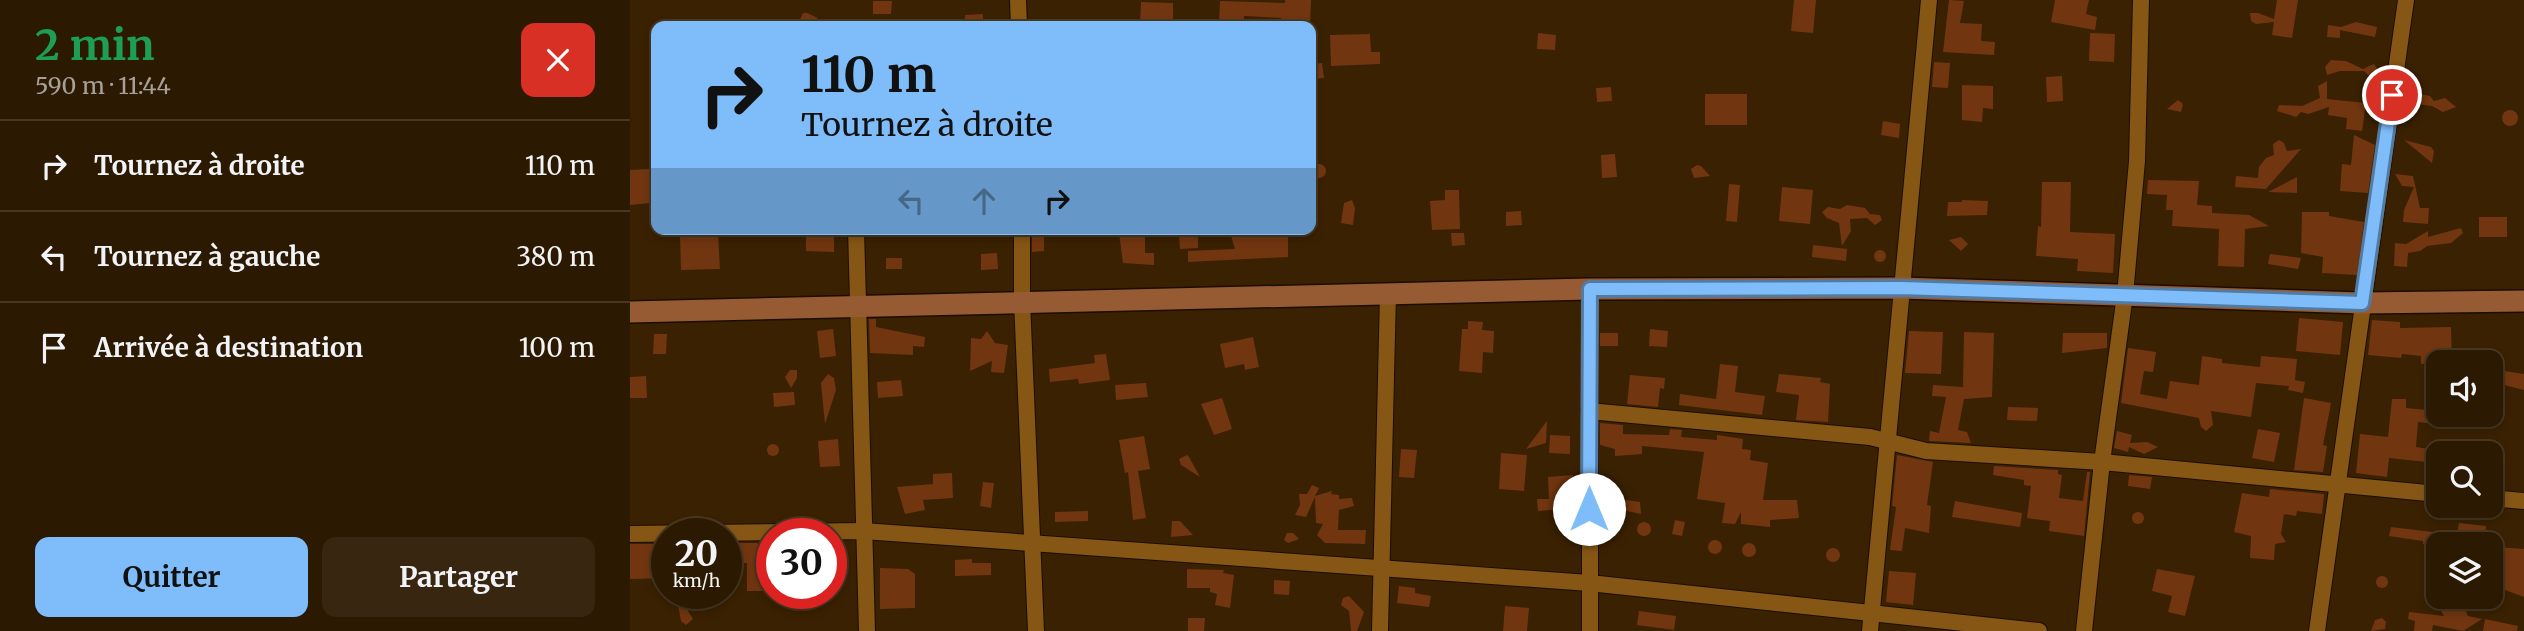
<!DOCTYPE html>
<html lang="fr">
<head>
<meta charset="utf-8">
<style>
  body { margin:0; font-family:Merriweather,serif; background:#382610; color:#f1f3f6; height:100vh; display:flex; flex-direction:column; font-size:26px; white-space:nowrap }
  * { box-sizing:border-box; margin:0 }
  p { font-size:23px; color:#a6a099 }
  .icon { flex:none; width:38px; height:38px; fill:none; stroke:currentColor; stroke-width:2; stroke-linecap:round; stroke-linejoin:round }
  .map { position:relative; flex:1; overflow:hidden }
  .sheet { display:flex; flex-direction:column; background:#2c1901; width:630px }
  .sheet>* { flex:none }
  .top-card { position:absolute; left:21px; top:21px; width:665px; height:214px; border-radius:14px; box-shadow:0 4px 10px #0003,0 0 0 2px #483823; background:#7fbdfa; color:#111; overflow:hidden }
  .controls { position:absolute; left:1796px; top:350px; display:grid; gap:14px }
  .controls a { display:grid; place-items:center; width:77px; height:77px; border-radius:14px; background:#2c1901; box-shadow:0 4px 10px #0003,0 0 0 2px #483823; font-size:35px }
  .speed { position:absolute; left:21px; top:518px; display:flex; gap:14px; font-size:35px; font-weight:700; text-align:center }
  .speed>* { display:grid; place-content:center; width:91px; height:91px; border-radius:50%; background:#2c1901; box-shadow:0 4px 10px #0003,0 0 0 2px #483823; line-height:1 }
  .speed small { font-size:18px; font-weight:400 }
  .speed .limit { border:10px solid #d22; background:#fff; color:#111 }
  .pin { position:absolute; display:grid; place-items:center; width:60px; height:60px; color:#fff; margin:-30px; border:4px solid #fff; border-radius:50%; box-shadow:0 2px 7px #0007 }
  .me { position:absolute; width:77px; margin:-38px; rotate:0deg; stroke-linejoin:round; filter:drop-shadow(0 0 5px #0008) }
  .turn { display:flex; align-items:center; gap:24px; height:147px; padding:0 35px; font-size:32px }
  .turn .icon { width:91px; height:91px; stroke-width:2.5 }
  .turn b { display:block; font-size:49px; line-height:60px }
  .lanes { display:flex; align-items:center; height:66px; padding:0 35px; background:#0003; justify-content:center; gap:35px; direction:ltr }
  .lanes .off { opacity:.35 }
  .round { display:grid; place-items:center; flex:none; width:74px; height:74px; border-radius:14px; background:#382610 }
  .headline { display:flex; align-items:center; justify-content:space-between; height:119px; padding:0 35px }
  h1 { font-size:42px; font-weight:700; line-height:52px; color:#1e9e55 }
  .primary-button { display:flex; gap:14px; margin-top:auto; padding:14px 35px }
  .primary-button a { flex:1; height:80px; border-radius:14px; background:#7fbdfa; color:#111; font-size:28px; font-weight:700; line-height:80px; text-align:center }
  .primary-button a+a { background:#382610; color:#f1f3f6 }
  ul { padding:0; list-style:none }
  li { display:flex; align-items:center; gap:21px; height:91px; padding:0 35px; border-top:2px solid #483823 }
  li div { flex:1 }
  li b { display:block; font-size:26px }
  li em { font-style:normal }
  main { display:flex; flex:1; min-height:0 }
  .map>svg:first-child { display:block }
</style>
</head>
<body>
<main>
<section class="sheet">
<div class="headline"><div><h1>2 min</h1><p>590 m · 11:44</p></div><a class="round" style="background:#d93025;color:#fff"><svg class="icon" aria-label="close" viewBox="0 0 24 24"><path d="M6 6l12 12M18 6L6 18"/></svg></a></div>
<ul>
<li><svg class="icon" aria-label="right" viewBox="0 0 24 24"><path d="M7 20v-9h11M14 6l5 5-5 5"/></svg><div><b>Tournez à droite</b></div><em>110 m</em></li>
<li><svg class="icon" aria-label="left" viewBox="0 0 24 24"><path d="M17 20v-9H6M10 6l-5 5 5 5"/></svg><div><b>Tournez à gauche</b></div><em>380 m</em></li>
<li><svg class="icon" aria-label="arrive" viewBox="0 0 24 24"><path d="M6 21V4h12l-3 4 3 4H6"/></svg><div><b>Arrivée à destination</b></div><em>100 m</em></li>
</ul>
<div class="primary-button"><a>Quitter</a><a>Partager</a></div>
</section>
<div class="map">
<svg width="1894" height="631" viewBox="0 0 1894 631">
  <rect width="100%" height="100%" fill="#3a2101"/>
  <!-- building -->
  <g fill="#713610">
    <polygon points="655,0 681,0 680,26 650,26 651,18 614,16 614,24 589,23 590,1 655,3"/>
    <polygon points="1164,0 1186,0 1183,33 1161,31"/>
    <polygon points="1319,0 1334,1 1330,23 1352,24 1351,41 1365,42 1364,55 1313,52"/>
    <polygon points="1425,0 1459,0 1456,14 1467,17 1465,30 1421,22"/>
    <polygon points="1647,0 1668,0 1662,38 1642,35 1644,22 1626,24 1621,21 1620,13 1628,13 1644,19"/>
    <polygon points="243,1 262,1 261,14 243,14"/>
    <polygon points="511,2 543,3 543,25 510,24"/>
    <polygon points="173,13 177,13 188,18 175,26 169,22"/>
    <polygon points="353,14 353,26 335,26 335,15"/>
    <polygon points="1726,22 1747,27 1745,37 1710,30 1710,38 1697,37 1698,25 1711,27"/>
    <polygon points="908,33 926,35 925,50 907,49"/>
    <polygon points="1460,33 1485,34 1484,62 1459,61"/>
    <polygon points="740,34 741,52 750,52 750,64 701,66 700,35"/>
    <polygon points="1701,60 1716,61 1733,69 1744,64 1750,73 1741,78 1734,71 1710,71 1697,75 1695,67"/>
    <polygon points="1304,62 1320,63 1318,88 1302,87"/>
    <polygon points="692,63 694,78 684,79 682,64"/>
    <polygon points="1432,76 1433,101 1417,102 1416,77"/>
    <polygon points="1697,81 1697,99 1736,103 1732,131 1716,129 1717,118 1698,115 1699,107 1678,114 1671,112 1666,117 1647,111 1649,105 1672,106 1690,98 1688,86"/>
    <polygon points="1332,85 1363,86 1363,109 1353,108 1352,122 1332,120"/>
    <polygon points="981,87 982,101 967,102 966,88"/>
    <polygon points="1780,92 1800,96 1804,101 1815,98 1826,107 1813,112 1802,106 1778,103"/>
    <rect x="1075" y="94" width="42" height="31"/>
    <polygon points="1548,100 1553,104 1551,112 1537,109"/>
    <circle cx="1880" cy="118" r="8"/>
    <polygon points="1253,121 1270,124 1269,138 1251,135"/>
    <polygon points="1724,135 1745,145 1738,193 1710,191 1712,164 1721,165"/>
    <polygon points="1649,140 1654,143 1657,151 1671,149 1636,189 1605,187 1606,176 1628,178 1629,167 1636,158 1644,155 1643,144"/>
    <polygon points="1774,140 1801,147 1804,151 1802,163"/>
    <polygon points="985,154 987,177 972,178 971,155"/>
    <circle cx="689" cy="171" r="7"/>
    <polygon points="1067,165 1071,166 1080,176 1064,178 1061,169"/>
    <polygon points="19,169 21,203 0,205 0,170"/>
    <polygon points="1765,174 1783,176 1790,208 1799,208 1798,224 1773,222 1774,210 1784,187 1772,186"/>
    <polygon points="1667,177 1667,193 1638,192"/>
    <polygon points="1518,180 1569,181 1567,205 1582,206 1582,213 1619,215 1639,226 1615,229 1614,267 1588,266 1589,229 1542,226 1543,210 1536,210 1537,195 1517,194"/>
    <polygon points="1412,182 1441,182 1440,232 1485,234 1483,273 1447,271 1448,259 1406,256 1408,226 1411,227"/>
    <polygon points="1099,184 1110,185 1107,222 1096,221"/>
    <polygon points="1152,187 1183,190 1180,224 1149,221"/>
    <polygon points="815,190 829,190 830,229 802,230 800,201 815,200"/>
    <polygon points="722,200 725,208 723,225 711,223 714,203"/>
    <polygon points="1332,200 1358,201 1357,215 1317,216 1318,202 1332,202"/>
    <polygon points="1217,205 1235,208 1240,214 1250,215 1252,220 1245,225 1237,218 1220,219 1221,231 1212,246 1209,223 1197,218 1192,212 1198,207 1210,209"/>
    <polygon points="891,211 892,225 876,226 876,212"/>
    <polygon points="1672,212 1699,212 1699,216 1734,222 1727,275 1692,273 1693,257 1671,253"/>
    <rect x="1849" y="217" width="28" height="20"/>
    <polygon points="1831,228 1833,233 1821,243 1797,246 1790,251 1778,253 1777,267 1764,266 1765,243 1776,244 1798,231 1798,237"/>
    <polygon points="176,229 204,229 204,252 176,251"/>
    <polygon points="402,229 414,229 414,251 402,252"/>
    <polygon points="599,229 658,229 658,257 558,262 558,251 605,249"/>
    <polygon points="515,232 515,253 524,253 524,265 493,263 489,233"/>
    <polygon points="568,232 568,248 550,249 549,233"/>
    <polygon points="821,233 834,233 835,245 822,246"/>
    <polygon points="88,234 90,269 51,270 50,235"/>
    <polygon points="1331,237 1338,244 1331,251 1319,240"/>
    <polygon points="1183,245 1217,249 1216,261 1182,257"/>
    <circle cx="1250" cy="256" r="6"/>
    <polygon points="367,253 368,269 351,270 351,254"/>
    <polygon points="1640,254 1671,258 1668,269 1638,264"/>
    <rect x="256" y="258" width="16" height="11"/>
    <polygon points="1669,318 1713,322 1710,355 1666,351"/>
    <polygon points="239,319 246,319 246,327 295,337 294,347 283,346 283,355 240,353"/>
    <polygon points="1742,320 1770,322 1770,328 1821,327 1822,360 1791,364 1791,356 1772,354 1771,358 1738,355"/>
    <polygon points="838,321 853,322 852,330 864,331 863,353 853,352 852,373 829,371 832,329 838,329"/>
    <polygon points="203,329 206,356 190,358 187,331"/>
    <polygon points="1020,329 1038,331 1037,347 1019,346"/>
    <polygon points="357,331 365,343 378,345 374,373 361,372 362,361 340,371 341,338 351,339"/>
    <polygon points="1279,331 1313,332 1311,374 1275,373"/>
    <polygon points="1334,332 1364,333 1362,397 1334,399 1328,430 1337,432 1341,443 1299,441 1300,431 1309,433 1316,397 1302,396 1303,385 1333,387"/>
    <rect x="970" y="333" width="18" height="13"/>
    <polygon points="1433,333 1477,333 1477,348 1432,353"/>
    <polygon points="24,334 37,334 36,354 23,354"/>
    <polygon points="623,337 629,367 615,370 614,364 595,368 590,344"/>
    <polygon points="1498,348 1526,352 1523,372 1514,371 1510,394 1537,399 1540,381 1569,385 1572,356 1592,359 1592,363 1630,367 1631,356 1667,359 1665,380 1675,382 1673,393 1658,390 1659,386 1626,383 1621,417 1581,411 1583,425 1576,431 1571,427 1569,418 1491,403"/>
    <polygon points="476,354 480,380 449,384 448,379 420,382 419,369 465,363 464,355"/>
    <polygon points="1090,364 1108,366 1105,392 1135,396 1132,415 1049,405 1050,394 1086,399"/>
    <polygon points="160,370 167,370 167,378 161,388 155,377"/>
    <polygon points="1874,371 1894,374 1894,390 1870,384"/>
    <polygon points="198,374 204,378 206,390 195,424 191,383"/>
    <polygon points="1149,374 1191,378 1190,382 1200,384 1198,422 1166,420 1169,395 1146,392"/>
    <polygon points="1000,375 1035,378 1034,389 1030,388 1028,407 997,404"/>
    <polygon points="16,376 17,398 0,398 0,377"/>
    <polygon points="271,380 273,396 248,398 247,382"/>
    <polygon points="516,383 518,397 486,400 485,385"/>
    <polygon points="164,392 165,405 144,407 143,393"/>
    <polygon points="592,398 602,429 584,435 571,404"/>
    <polygon points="1674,398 1701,403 1693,445 1697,446 1693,472 1664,470"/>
    <polygon points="1762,399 1776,399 1776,408 1797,410 1797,407 1808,408 1808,415 1830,415 1829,427 1788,422 1786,447 1799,449 1797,462 1759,458 1757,477 1726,473 1730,434 1758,437"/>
    <polygon points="1378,407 1408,408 1407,421 1377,420"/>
    <polygon points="917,421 916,443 896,449"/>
    <polygon points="970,423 993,425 993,434 1039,435 1040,429 1052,430 1051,437 1087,440 1087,435 1113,439 1112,449 1121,450 1120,460 1138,463 1133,500 1167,500 1169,518 1140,520 1140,527 1111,524 1111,512 1105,524 1092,523 1095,503 1067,499 1074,452 1012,446 1012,454 985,456 985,449 970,445"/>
    <polygon points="1628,429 1650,433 1644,462 1622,458"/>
    <polygon points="1487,431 1502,435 1500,443 1517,442 1528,447 1514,454 1499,447 1498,452 1484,448"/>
    <polygon points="920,435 940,436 940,454 919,453"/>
    <polygon points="514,436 520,469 508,471 516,518 503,520 498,472 495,473 489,440"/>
    <polygon points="208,439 210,466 190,467 188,441"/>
    <circle cx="143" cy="450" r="6"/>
    <polygon points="771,449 787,450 784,478 769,477"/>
    <polygon points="871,453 897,455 894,491 869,489"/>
    <polygon points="557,455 559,457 570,477 551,465 549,459"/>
    <polygon points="1267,455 1303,462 1297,505 1301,506 1299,533 1275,528 1272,551 1260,550 1266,507 1262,506"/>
    <polygon points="1364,466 1428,470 1428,474 1432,475 1429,498 1453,501 1457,472 1460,472 1454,536 1419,531 1420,521 1397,518 1401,486 1394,485 1394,480 1363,475"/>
    <polygon points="322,473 323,498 293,500 295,510 275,514 267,487 303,484 303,474"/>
    <polygon points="943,475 944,508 908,511 907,499 919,499 918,477"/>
    <polygon points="1499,475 1522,477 1520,489 1498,486"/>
    <polygon points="353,482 364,483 361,508 350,506"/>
    <polygon points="682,485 689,488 685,496 702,491 701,494 709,495 709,499 722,498 724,506 709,510 708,530 736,530 735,544 695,543 687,535 693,524 686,523 685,497 676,517 665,515 670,505 669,494 677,494"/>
    <polygon points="1640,489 1694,494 1692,514 1667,511 1666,516 1654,514 1651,534 1656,542 1645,544 1644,560 1620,558 1621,536 1604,532 1612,493 1639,497"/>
    <polygon points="974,497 1010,502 1011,514 973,506"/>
    <polygon points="1325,501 1392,513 1390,527 1322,517"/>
    <polygon points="458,511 458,521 425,522 425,512"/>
    <circle cx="1508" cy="518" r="6"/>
    <polygon points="1045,520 1055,522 1052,536 1042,534"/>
    <polygon points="542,521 550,521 563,535 541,537"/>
    <circle cx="1014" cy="529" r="7"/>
    <polygon points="1829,523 1856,526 1854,544 1793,544 1793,541 1759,536 1761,527 1827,535"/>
    <polygon points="657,533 663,533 669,539 658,543 654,540"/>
    <circle cx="1085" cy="547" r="7"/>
    <circle cx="1119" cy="550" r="7"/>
    <polygon points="104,543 128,543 128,570 134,570 134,591 117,591 117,563 104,563"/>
    <polygon points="0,544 37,544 37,578 0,579"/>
    <polygon points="1867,547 1894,549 1894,597 1867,587"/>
    <circle cx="1203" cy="555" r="7"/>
    <polygon points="342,559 342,563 361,563 361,575 325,576 325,560"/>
    <polygon points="250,568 278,569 285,574 285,608 250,609"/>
    <polygon points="557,569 594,570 593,573 604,575 600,608 585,605 587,594 580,592 580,588 557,588"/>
    <polygon points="1527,569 1565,576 1555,616 1538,612 1542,596 1522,591"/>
    <polygon points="1259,571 1286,573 1283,605 1256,602"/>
    <circle cx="1752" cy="582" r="6"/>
    <polygon points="644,580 660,581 659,595 644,594"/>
    <polygon points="769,586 785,588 785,593 801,596 799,607 767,603"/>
    <polygon points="56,593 61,593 58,611 63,619 56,625 51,621 48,605"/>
    <polygon points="719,596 734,612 727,631 721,631 719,611 711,605 713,598"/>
    <polygon points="1804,599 1833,605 1838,616 1852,619 1833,631 1803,625 1802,631 1784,631 1785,621 1778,619 1779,612 1814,616"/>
    <polygon points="875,606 899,608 897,631 873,631"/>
    <polygon points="1009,611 1046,616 1044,630 1007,625"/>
    <polygon points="558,618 575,618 574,631 558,631"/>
    <polygon points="1752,618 1756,622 1755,629 1741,631 1745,620"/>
    <polygon points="1855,619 1888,626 1887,631 1853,631"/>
  </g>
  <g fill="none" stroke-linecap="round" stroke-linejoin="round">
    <!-- street casing -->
    <g stroke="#1c0d00" stroke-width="18">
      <g id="street">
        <polyline points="388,0 389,26"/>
        <polyline points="226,229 237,631"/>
        <polyline points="392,229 392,301 406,631"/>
        <polyline points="960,289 960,631"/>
        <polyline points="959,411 1240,437 1296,451 1472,462 1808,494"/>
        <polyline points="1860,498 1894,501"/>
        <polyline points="0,534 233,531 959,583 1409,631"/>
        <polyline points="750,631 758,293"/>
        <polyline points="1240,631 1299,0"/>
        <polyline points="1454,631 1472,462 1495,295 1507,161 1511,0"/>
        <polyline points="1687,631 1776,0"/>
      </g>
    </g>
    <!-- secondary casing -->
    <g stroke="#1c0d00" stroke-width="24">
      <polyline id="secondary" points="0,312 960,289 1271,288 1732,303 1894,301"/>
    </g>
    <!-- street -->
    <use href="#street" stroke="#865615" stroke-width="16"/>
    <!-- secondary -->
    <use href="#secondary" stroke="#975b33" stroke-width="21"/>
  </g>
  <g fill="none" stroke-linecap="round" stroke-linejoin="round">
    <!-- route casing -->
    <g stroke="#537ba2" stroke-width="18">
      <polyline id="route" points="959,509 960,289 1271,288 1732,303 1762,95"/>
    </g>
    <!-- route -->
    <use href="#route" stroke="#7fbdfa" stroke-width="12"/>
  </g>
</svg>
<div class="controls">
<a><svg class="icon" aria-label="sound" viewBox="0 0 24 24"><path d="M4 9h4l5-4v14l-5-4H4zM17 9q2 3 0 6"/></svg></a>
<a><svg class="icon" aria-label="search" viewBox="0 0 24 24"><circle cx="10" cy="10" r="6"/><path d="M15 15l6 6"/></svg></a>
<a><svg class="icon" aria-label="layers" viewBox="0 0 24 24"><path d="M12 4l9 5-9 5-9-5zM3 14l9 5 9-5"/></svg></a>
</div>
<div class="speed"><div>20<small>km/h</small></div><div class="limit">30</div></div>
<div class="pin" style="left:1762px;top:95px;background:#d93025"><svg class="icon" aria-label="arrive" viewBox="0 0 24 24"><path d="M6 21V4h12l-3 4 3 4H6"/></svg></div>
<svg class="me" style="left:959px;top:509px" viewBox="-20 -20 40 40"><circle r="19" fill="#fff"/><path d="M0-13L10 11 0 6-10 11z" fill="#7fbdfa"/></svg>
<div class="top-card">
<div class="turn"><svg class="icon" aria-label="right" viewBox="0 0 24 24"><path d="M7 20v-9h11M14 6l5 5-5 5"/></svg><div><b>110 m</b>Tournez à droite</div></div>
<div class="lanes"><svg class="icon off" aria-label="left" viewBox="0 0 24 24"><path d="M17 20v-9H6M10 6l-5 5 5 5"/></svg><svg class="icon off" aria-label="ahead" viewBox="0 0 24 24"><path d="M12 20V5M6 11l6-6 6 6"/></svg><svg class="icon" aria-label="right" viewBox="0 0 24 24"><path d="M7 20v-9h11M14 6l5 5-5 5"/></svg></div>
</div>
</div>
</main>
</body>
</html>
